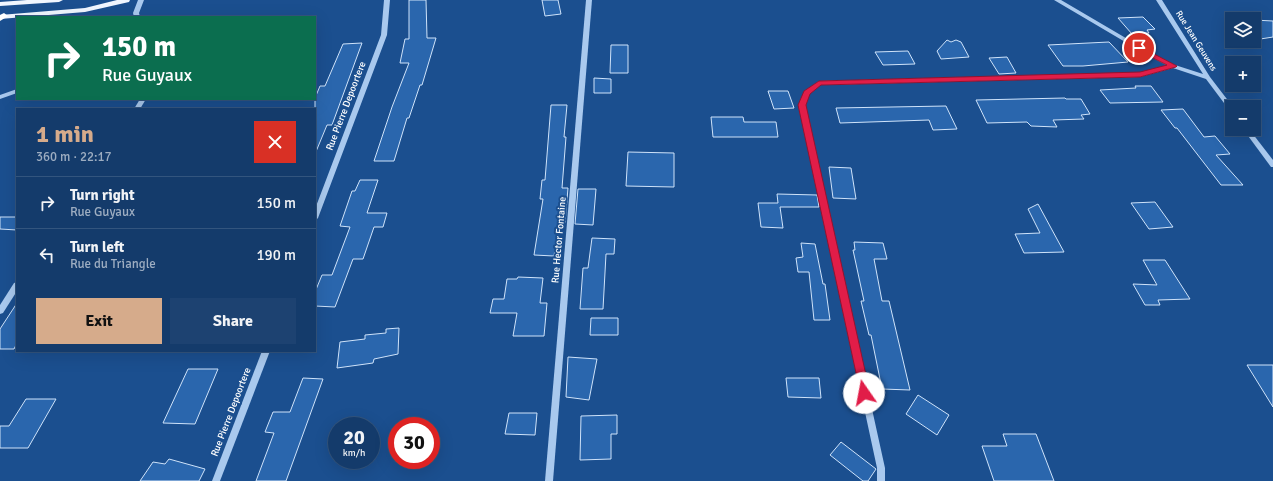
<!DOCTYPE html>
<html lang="en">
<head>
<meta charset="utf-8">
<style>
  body { margin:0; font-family:Signika,sans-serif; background:#1d4271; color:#f1f3f6; height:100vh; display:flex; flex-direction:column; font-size:15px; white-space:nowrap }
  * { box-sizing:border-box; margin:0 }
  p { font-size:13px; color:#9dadc1 }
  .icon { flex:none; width:22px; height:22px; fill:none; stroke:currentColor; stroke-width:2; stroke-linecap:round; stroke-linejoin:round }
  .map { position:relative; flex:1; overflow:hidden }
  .details { position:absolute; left:16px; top:108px; width:300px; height:244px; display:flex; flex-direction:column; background:#143b6b; border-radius:0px; box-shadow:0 4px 16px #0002,0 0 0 1px #33557e }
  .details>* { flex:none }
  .hud { position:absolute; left:16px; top:16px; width:300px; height:84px; border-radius:0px; box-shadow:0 4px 16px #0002,0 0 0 1px #33557e; background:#0b6e4f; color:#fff; overflow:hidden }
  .buttons { position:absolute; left:1225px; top:12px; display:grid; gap:8px }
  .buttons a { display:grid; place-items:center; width:36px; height:36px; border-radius:0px; background:#143b6b; box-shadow:0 4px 16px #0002,0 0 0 1px #33557e; font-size:20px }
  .speed { position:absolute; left:328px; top:417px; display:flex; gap:8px; font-size:20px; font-weight:700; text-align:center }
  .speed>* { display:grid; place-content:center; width:52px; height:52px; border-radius:50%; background:#143b6b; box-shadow:0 4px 16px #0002,0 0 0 1px #33557e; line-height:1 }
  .speed small { font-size:10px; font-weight:400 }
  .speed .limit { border:6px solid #d22; background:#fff; color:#111 }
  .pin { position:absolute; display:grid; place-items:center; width:34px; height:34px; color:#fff; margin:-17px; border:2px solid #fff; border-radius:50%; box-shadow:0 1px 4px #0007 }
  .me { position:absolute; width:44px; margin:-22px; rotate:348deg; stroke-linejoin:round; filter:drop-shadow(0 0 3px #0008) }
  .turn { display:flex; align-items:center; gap:14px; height:84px; padding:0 20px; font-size:18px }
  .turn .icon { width:52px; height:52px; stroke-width:2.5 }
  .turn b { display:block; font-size:28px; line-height:34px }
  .round { display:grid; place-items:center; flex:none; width:42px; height:42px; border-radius:0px; background:#1d4271 }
  .summary { display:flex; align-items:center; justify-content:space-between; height:68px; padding:0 20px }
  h1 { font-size:24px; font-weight:700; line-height:30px; color:#d6ab8b }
  .button { display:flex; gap:8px; margin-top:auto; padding:8px 20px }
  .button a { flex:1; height:46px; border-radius:0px; background:#d6ab8b; color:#111; font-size:16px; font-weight:700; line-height:46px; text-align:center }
  .button a+a { background:#1d4271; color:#f1f3f6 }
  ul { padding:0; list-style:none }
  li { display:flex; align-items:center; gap:12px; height:52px; padding:0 20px; border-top:1px solid #33557e }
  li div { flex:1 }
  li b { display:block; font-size:15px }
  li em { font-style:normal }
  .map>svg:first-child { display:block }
</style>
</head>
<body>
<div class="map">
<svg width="1273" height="481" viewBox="0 0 1273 481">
  <rect width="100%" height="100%" fill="#1b4f8f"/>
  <!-- building -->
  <g fill="#2a66ad" stroke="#cfe3fa">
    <polygon points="409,0 426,0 427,38 436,38 422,85 420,85 409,118 407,118 394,161 374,161 392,107 409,63 400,63 405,39 409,39"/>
    <polygon points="542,0 558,0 561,14 545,16"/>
    <polygon points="1143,17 1155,29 1147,30 1149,33 1132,34 1118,18"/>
    <polygon points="1254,20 1273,21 1273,37 1254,40"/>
    <polygon points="947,40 951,42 956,40 961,42 969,57 941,59 937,51"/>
    <polygon points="1109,42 1128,62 1083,66 1063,66 1048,45"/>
    <polygon points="362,43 332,125 327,125 315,154 315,98 320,86 325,86 343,44"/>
    <polygon points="611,45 628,45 628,73 610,73"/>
    <polygon points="908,51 915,64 883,65 875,52"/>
    <polygon points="1007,57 1016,73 999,74 989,58"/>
    <polygon points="594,78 611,79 611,93 594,93"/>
    <polygon points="1135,86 1151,86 1163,102 1110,103 1100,90 1136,88"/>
    <polygon points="768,91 788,91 794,108 774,109"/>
    <polygon points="1065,98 1066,99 1081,99 1090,114 1081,115 1084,119 1053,120 1057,127 1031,126 1027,122 987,123 976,100"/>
    <polygon points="551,105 567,105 564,137 566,137 562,188 568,188 565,223 559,223 554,256 534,255 543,199 540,199 542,180 545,180"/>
    <polygon points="946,106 957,129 933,130 929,120 840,123 836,108"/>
    <polygon points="1183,109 1204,137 1215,136 1230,154 1216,155 1243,185 1221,185 1177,128 1175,128 1161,110"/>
    <polygon points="711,117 743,117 744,122 776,122 778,137 713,137"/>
    <polygon points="628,152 674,153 674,187 626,186"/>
    <polygon points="829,167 851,168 856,199 833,198"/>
    <polygon points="360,180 378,180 367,213 387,213 383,227 374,227 363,259 353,259 335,307 315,306 315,292 322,275 332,275 350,227 340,226 352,191 355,191"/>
    <polygon points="578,189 596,189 593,225 575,224"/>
    <polygon points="777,194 817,195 819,207 780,207 783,228 761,227 758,203 778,203"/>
    <polygon points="1155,202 1173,227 1149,229 1131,203"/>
    <polygon points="1038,204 1064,252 1024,253 1015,234 1040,233 1028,209"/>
    <polygon points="0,217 17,217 17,230 0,229"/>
    <polygon points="592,238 615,239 614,254 606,254 603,309 580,309 583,268 588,268"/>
    <polygon points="854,242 883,243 887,259 874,259 882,301 889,301 910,390 882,389 871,335 869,335 861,301 864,301 853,250 855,250"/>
    <polygon points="801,243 815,244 823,284 825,284 830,320 814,320 809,272 798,272 796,258 803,257"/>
    <polygon points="1143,260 1165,260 1190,299 1158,300 1160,305 1145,305 1133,284 1157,285"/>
    <polygon points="518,277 543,278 540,303 547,303 544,336 513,336 517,313 490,313 493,299 504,299 507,279 517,279"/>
    <polygon points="17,303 17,343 14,349 0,349 0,329"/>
    <polygon points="591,318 618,318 618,335 590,335"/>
    <polygon points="399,328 398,354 374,359 373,363 337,368 340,342 365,339 365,335 386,333 386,329"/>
    <polygon points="568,357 597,359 589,400 566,397"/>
    <polygon points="1247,365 1273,365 1273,407"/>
    <polygon points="188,369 218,369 195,424 163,423"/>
    <polygon points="303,378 323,379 286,481 256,481 274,433 265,432 273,412 290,412"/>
    <polygon points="786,378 819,378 821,398 788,397"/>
    <polygon points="918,395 949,415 937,435 906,414"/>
    <polygon points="26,399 56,399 28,448 0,448 0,426 9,426"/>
    <polygon points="509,413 537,413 535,435 505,434"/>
    <polygon points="617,415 617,434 611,434 611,459 580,460 581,416"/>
    <polygon points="1003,434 1036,434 1054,481 994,481 982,446 1007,446"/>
    <polygon points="841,442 876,469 868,481 863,481 830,455"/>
    <polygon points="169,459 205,469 199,481 140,481 153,462 165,464"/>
  </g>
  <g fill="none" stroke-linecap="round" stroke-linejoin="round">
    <!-- minor -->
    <g fill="#a9c9ee" fill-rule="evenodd">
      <polygon points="138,0 144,0 139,13 140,17 134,17 133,13"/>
      <polygon points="384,0 390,0 387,35 318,218 315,221 315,209 381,35"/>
      <polygon points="586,0 592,0 553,481 545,481"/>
      <polygon points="1054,0 1061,0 1153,54 1175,65 1203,74 1156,0 1162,0 1210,77 1233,107 1232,107 1232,112 1230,111 1206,79 1173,68 1140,77 820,85 810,93 805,105 885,468 885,481 877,481 877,468 799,105 805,91 819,81 1140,73 1168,66 1149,56"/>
      <polygon points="17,89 17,93 0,99 0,95"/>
      <polygon points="140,99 146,99 140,109 134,109"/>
      <polygon points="1243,129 1249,129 1273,160 1273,167 1271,167"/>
      <polygon points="17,282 17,291 3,313 0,314 0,305 14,283"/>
      <polygon points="262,351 270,351 220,481 212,481"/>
    </g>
    <!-- major -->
    <g fill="#f0f6ff" fill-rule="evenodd">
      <polygon points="27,0 63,0 59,2 0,6 0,2"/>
      <polygon points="117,0 130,0 129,2 85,12 0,19 0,15 85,8"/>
    </g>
    <!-- highway -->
    <polygon fill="#fff" fill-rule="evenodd" points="4,13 8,16 0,21 0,15"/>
  </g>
  <!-- route -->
  <polygon fill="#e11d48" stroke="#92132f" points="1139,46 1177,66 1176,67 1140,77 821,85 810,94 806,105 870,393 868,396 864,398 861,396 798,105 804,91 819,81 1140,72 1167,65 1137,50 1137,47"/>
  <g text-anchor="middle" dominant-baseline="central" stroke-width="4" stroke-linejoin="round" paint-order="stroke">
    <!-- far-street labels -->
    <g font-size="9" fill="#fff" stroke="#1b4f8f">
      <text transform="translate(1196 41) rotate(58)">Rue Jean Geuvens</text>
    </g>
    <!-- street labels -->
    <g font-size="10" fill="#fff" stroke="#1b4f8f">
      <text transform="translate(346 106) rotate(-69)">Rue Pierre Depoortere</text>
      <text transform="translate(559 240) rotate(-85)">Rue Hector Fontaine</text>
      <text transform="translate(231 412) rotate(-69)">Rue Pierre Depoortere</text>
    </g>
  </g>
</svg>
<div class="buttons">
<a><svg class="icon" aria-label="layers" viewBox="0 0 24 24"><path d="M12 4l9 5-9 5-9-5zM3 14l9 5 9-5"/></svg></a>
<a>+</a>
<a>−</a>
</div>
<div class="speed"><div>20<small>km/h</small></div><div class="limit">30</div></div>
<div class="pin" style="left:1139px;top:48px;background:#d93025"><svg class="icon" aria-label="arrive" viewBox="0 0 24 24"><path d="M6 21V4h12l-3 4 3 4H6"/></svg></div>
<svg class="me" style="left:864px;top:393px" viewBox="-20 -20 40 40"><circle r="19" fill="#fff"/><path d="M0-13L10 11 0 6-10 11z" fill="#e11d48"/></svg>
<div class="hud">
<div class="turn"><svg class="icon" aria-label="right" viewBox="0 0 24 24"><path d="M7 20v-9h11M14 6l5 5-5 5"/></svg><div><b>150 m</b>Rue Guyaux</div></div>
</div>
<section class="details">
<div class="summary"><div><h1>1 min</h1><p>360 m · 22:17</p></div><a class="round" style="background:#d93025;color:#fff"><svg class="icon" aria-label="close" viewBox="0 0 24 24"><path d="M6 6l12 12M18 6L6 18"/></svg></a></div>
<ul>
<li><svg class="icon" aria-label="right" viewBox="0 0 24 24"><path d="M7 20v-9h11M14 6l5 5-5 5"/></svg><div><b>Turn right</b><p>Rue Guyaux</p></div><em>150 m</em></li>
<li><svg class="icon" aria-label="left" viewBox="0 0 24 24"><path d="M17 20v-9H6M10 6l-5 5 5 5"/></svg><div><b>Turn left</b><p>Rue du Triangle</p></div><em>190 m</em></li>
</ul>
<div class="button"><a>Exit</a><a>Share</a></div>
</section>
</div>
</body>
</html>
